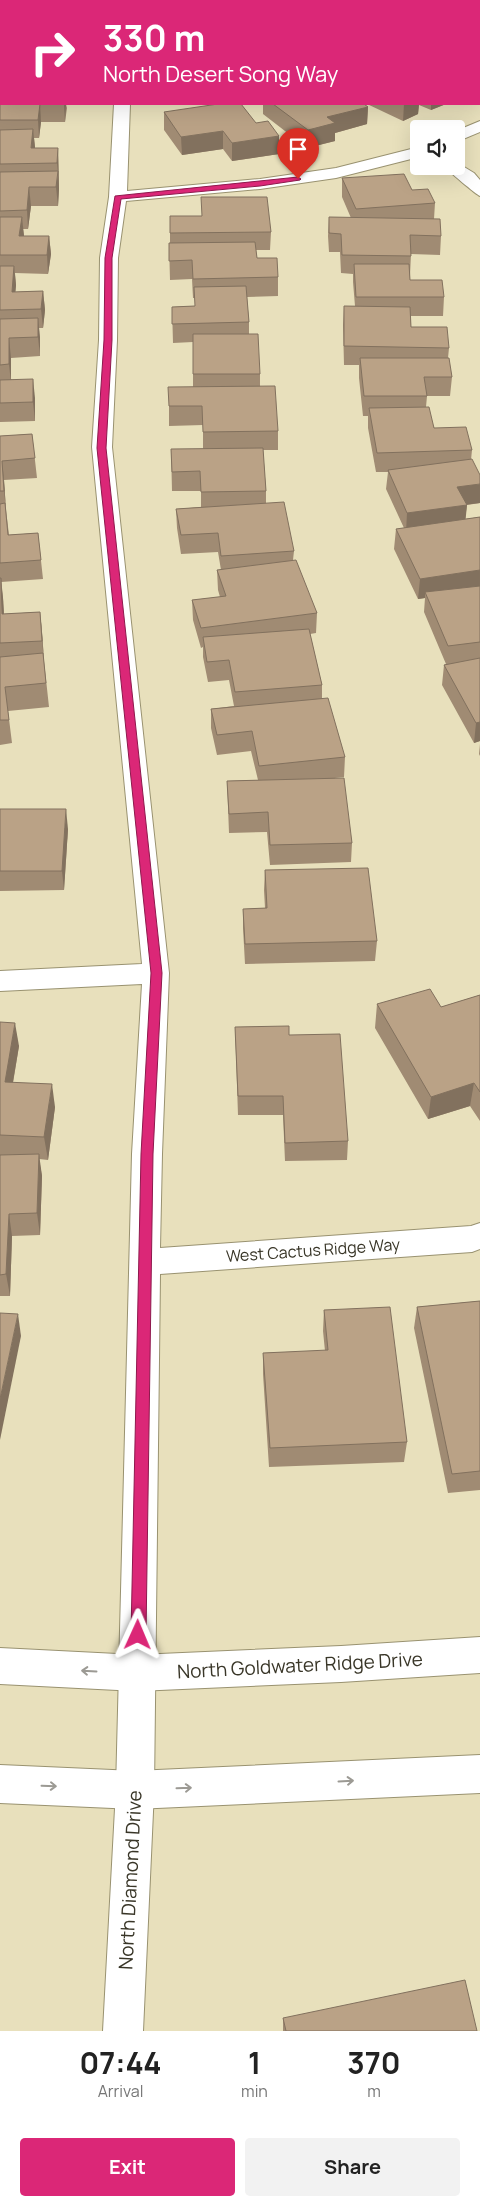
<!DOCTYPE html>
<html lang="en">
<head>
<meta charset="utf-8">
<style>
  body { margin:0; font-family:Manrope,sans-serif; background:#f2f2f2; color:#222; height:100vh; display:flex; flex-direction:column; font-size:19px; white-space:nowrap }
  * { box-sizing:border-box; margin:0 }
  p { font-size:16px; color:#767676 }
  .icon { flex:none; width:28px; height:28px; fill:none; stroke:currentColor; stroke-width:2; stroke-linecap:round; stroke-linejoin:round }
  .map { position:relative; height:2031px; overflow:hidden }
  .sheet { display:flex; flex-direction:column; background:#fff; flex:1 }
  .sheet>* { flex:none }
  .guide { position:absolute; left:0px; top:0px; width:480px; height:105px; box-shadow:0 5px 20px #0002; background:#db2777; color:#fff; overflow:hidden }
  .fabs { position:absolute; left:410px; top:120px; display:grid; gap:10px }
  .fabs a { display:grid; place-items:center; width:55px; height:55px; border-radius:5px; background:#fff; box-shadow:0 5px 20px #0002; font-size:25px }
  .pin { position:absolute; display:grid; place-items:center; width:42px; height:42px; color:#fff; margin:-51px -21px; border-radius:50% 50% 50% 0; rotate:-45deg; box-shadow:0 0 5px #0007 }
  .pin .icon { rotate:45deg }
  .me { position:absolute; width:55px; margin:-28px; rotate:1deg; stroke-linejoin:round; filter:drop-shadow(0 0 4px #0008) }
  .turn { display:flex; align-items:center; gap:18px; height:105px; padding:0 20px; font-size:22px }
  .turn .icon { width:65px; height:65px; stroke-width:2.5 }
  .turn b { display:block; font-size:35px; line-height:42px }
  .eta { display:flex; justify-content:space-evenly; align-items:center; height:85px; text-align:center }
  .eta b { font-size:30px; font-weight:700; line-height:35px }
  .button { display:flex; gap:10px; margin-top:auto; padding:10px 20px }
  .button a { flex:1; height:58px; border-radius:5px; background:#db2777; color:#fff; font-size:20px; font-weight:700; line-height:58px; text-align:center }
  .button a+a { background:#f2f2f2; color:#222 }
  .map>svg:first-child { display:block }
</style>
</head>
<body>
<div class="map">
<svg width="480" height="2031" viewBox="0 0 480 2031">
  <rect width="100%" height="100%" fill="#e8e0bc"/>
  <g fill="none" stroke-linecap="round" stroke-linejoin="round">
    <!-- minor casing -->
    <g stroke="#999270" stroke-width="2">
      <g id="minor">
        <polygon points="52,0 68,0 68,1 53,1"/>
        <polygon points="114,104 130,104 127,191 260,179 336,168 419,147 419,157 336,178 260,189 126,201 118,258 117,340 112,447 169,973 162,1154 160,1248 471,1226 480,1223 480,1249 472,1252 160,1274 154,1790 143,2031 103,2031 116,1790 132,1154 142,984 0,991 0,971 142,964 92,447 99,340 100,258 109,197"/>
        <polygon points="480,121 480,132 456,142 456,131"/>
        <path d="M456,162L474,173L480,180V196C477,195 447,170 444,166H456Z"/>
      </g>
    </g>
    <!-- tertiary casing -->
    <g stroke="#999270" stroke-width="2">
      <g id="tertiary">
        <polygon points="480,1637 480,1673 341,1682 137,1691 0,1684 0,1648 137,1655 341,1646"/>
        <polygon points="480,1755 480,1793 135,1809 0,1803 0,1765 135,1771"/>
      </g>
    </g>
    <!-- minor -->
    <use href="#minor" fill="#fff" fill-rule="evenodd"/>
    <!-- tertiary -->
    <use href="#tertiary" fill="#fff" fill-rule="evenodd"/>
  </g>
  <!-- wall -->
  <g fill="#a08b73">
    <polygon points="116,0 193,0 193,1 118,1"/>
    <polygon points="480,0 480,87 479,88 479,1"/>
    <polygon points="0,10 1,10 1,104 66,104 67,108 65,122 41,122 39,138 34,138 35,148 58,148 59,189 58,206 31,206 28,229 23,229 24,236 49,236 51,254 48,274 15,273 16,285 15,292 43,291 45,310 43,328 39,328 40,356 11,358 11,379 35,398 35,421 0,422"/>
    <polygon points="263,104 364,104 368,107 367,124 335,133 335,141 307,148 263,114"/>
    <polygon points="367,104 446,104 431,110 419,105 418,114 403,121"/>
    <polygon points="164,112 256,123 279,136 279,154 232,161 223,149 182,155 164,130"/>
    <polygon points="342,178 412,190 435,203 434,219 441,236 440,255 411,254 410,275 410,280 444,297 443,316 411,316 411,327 449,348 448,358 452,377 450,396 427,396 426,407 434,428 472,450 471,460 480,503 467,505 465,519 480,517 480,741 474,743 442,685 444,665 446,664 424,612 425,598 418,599 394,549 396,529 404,528 386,489 388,472 376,472 368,428 368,416 363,416 359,378 359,365 344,365 343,325 344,306 355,306 353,282 353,274 341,273 340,252 329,252 328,236 329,217 351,218 342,197"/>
    <polygon points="170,216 271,232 270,250 256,250 257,258 278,277 278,296 247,297 249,322 249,334 260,374 260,386 278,431 278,450 263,450 266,491 266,503 294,551 293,560 317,613 316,633 310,634 322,685 322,698 345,757 344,777 335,778 352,843 351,862 270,865 267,832 229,833 227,781 258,780 251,751 217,755 211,728 211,709 234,706 229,680 208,682 203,657 203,647 201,648 193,620 192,600 220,597 218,590 217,570 221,570 218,552 181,554 177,528 176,509 201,507 201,491 172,491 171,449 203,449 203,425 169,426 169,406 193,387 193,342 173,343 172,307 195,306 195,298 193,298 192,279 170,280 169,243 170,243"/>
    <polygon points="32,434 37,478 4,480 6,510 9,535 38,533 43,579 1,582 3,598 4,614 40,612 42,632 44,661 49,707 8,711 12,743 0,745 0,436"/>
    <polygon points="480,744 480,756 479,754"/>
    <polygon points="0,809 68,829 64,890 0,891"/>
    <polygon points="265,870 377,941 375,961 245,964 243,928 243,909 265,908 264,890"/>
    <polygon points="480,995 480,1121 470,1106 428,1119 375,1028 377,1004 441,1007"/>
    <polygon points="0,1022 19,1046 13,1083 55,1107 48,1160 39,1159 42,1176 40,1235 12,1236 10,1296 0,1296"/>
    <polygon points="235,1027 289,1035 348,1141 347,1160 285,1161 283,1115 238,1115"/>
    <polygon points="480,1301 480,1490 448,1493 414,1328 417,1307"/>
    <polygon points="324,1310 407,1442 404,1462 269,1467 263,1374 263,1353 325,1351 323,1331"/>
    <polygon points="283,2018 477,2031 283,2031"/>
  </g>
  <!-- shaded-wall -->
  <g fill="#82715e">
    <rect x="144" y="0" width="49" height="1"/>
    <rect x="0" y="40" width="1" height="18"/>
    <polygon points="480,70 480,87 479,88 479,71"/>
    <polygon points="40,104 41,122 39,138 38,120"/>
    <polygon points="64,104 66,104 65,122"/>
    <polygon points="404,104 419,104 418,114 403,121"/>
    <polygon points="431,104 446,104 431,110"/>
    <polygon points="368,107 367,124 335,133 335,141 307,148 308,130 327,117"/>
    <polygon points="33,129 35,147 33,164 31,148"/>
    <polygon points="223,131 223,149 182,155 181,137"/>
    <polygon points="279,136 279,154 232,161 232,143"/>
    <polygon points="58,148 59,189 58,206 56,187 58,174 57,163"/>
    <polygon points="29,187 31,206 28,229 27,210"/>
    <polygon points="22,217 24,236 19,236"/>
    <polygon points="49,236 51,254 48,274 47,255"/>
    <polygon points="14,266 16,285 14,311 12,292"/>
    <polygon points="43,291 45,310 43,328 41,309"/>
    <polygon points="38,318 40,337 40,356 38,337"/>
    <polygon points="9,338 11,358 11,383 9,364"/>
    <polygon points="33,379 35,398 35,421 33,402"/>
    <polygon points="2,461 4,480 6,510 4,491"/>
    <polygon points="480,484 480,503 455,506 457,487"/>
    <polygon points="467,505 465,525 406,532 407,513"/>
    <polygon points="480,570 480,590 425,592 425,598 418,599 420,579"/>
    <polygon points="1,578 3,598 5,634 2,614"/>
    <polygon points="40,612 42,632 44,661 42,641"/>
    <polygon points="480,722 480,741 474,743 476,723"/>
    <polygon points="66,809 68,829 64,890 62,871"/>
    <polygon points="15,1023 19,1046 9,1105 5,1082"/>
    <polygon points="474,1083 470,1106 428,1119 431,1097"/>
    <polygon points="52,1084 55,1107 48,1160 44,1137"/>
    <polygon points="39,1154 42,1176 40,1235 37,1213"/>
    <polygon points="9,1214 12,1236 10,1296 6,1274"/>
    <polygon points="18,1314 21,1336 0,1440 0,1399"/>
  </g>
  <!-- building -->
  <g fill="#baa286" stroke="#82715e">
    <polygon points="319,0 386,0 384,1 317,1"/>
    <polygon points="469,0 480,0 480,29 479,29 479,1 467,1"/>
    <rect x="0" y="10" width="1" height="30"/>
    <polygon points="479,36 480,37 480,54 479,55"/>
    <polygon points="0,50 1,50 1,84 0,85"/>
    <polygon points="479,58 480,58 480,70 479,71"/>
    <polygon points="0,91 1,91 1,104 64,104 40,104 38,120 0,120"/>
    <polygon points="218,104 241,104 256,123 268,121 279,136 232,143 223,131 181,137 164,112"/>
    <polygon points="273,104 364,104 368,107 327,117 335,123 308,130"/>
    <polygon points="33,129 31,148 58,148 57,163 0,164 0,130"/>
    <polygon points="58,171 56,187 29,187 27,210 0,211 0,172"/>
    <polygon points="404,174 412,190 428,189 435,203 356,209 342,178"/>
    <polygon points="201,197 267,197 271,232 170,233 170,216 202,216"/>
    <polygon points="0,217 22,217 19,236 49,236 47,255 0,255"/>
    <polygon points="329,217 440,219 441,236 410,235 411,256 342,255 341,234 329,233"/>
    <polygon points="255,242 257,258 277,258 278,277 193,279 192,260 169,261 169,243"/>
    <polygon points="354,264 409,264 410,280 442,280 444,297 356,297"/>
    <polygon points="0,266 14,266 12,292 43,291 41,309 0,310"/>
    <polygon points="246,286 249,322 172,324 172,307 195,306 194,287"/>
    <polygon points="344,306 410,307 411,327 447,327 449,348 344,346"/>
    <polygon points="38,318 38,337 9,338 9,364 0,365 0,319"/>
    <polygon points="193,334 258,334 260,374 193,374"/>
    <polygon points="360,358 449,358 452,377 424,377 427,396 364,396"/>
    <polygon points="33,379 33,402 0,403 0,380"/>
    <polygon points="275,386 278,431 203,432 202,406 169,406 168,387"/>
    <polygon points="429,407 434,428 466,427 472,450 377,453 369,408"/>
    <polygon points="32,434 35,458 2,461 4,491 0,491 0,436"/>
    <polygon points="263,448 266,491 201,492 200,471 172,472 171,449"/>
    <polygon points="472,459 480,475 480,484 457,487 467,505 407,513 388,470"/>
    <polygon points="284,502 294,551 221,556 218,533 181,535 176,509"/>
    <polygon points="5,503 8,535 38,533 41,560 0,563 0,504"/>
    <polygon points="480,517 480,570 420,579 396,529"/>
    <polygon points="296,560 317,613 201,628 192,600 226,596 217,570"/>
    <polygon points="0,578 1,578 2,614 40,612 42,641 0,643"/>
    <polygon points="480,586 480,642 448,646 425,592"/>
    <polygon points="309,629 322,685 235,692 229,660 207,662 203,637"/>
    <polygon points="43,653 46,683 5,687 9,720 0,720 0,657"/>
    <polygon points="480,658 480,722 476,723 444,665"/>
    <polygon points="328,698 345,757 259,766 252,731 217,735 211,709"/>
    <polygon points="344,778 352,843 270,845 268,812 229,814 227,781"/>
    <polygon points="0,809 66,809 62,871 0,871"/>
    <polygon points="368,868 377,941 245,944 243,909 267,908 265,870"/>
    <polygon points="430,989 441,1007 480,995 480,1092 474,1083 431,1097 377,1004"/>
    <polygon points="0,1022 15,1023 5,1082 52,1084 44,1137 0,1135"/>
    <polygon points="289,1026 289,1035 340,1034 348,1141 285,1143 283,1096 238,1096 235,1027"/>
    <polygon points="39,1154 37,1213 9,1214 6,1274 0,1275 0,1155"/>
    <polygon points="480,1301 480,1471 452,1474 417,1307"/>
    <polygon points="390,1307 407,1442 270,1448 263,1353 328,1350 324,1310"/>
    <polygon points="0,1313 18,1314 0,1399"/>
    <polygon points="465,1980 477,2031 286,2031 283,2018"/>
  </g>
  <!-- one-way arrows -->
  <defs><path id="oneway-shaft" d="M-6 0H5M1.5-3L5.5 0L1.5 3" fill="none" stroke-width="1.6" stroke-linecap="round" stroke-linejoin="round" transform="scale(1.25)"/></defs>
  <g stroke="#9c9a94">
    <use href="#oneway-shaft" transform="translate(89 1671) rotate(-177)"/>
    <use href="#oneway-shaft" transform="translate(346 1781) rotate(-3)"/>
    <use href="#oneway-shaft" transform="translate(49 1786) rotate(2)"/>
    <use href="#oneway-shaft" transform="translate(184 1788) rotate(-2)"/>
  </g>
  <!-- route -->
  <polygon fill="#db2777" stroke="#8e194d" points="298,177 301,179 300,180 260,186 121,199 112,258 112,340 106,448 162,973 153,1154 146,1635 144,1640 138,1642 133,1640 131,1635 141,1154 151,973 97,448 104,340 105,258 115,196"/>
  <g text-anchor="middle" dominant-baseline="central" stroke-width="5" stroke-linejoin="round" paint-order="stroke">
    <!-- street labels -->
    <g font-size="16" fill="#393628" stroke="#fff">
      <text transform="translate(313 1250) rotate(-4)">West Cactus Ridge Way</text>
    </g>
    <!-- near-street labels -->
    <g font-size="19" fill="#393628" stroke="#fff">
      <text transform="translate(300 1665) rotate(-3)">North Goldwater Ridge Drive</text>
      <text transform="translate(130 1880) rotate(-87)">North Diamond Drive</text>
    </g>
  </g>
</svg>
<div class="fabs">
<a><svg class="icon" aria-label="sound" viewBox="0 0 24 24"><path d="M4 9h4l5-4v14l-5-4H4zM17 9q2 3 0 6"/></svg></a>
</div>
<div class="pin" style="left:298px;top:179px;background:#d93025"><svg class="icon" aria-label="arrive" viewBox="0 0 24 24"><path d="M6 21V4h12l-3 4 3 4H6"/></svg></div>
<svg class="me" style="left:138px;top:1635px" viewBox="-20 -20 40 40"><path d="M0-17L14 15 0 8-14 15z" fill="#db2777" stroke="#fff" stroke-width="4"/></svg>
<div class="guide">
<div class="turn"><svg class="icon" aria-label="right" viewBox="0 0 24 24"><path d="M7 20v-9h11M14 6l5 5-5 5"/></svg><div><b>330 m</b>North Desert Song Way</div></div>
</div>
</div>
<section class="sheet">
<div class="eta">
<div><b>07:44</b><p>Arrival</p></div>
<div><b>1</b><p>min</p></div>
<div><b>370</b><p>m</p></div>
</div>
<div class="button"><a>Exit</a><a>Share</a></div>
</section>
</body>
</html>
